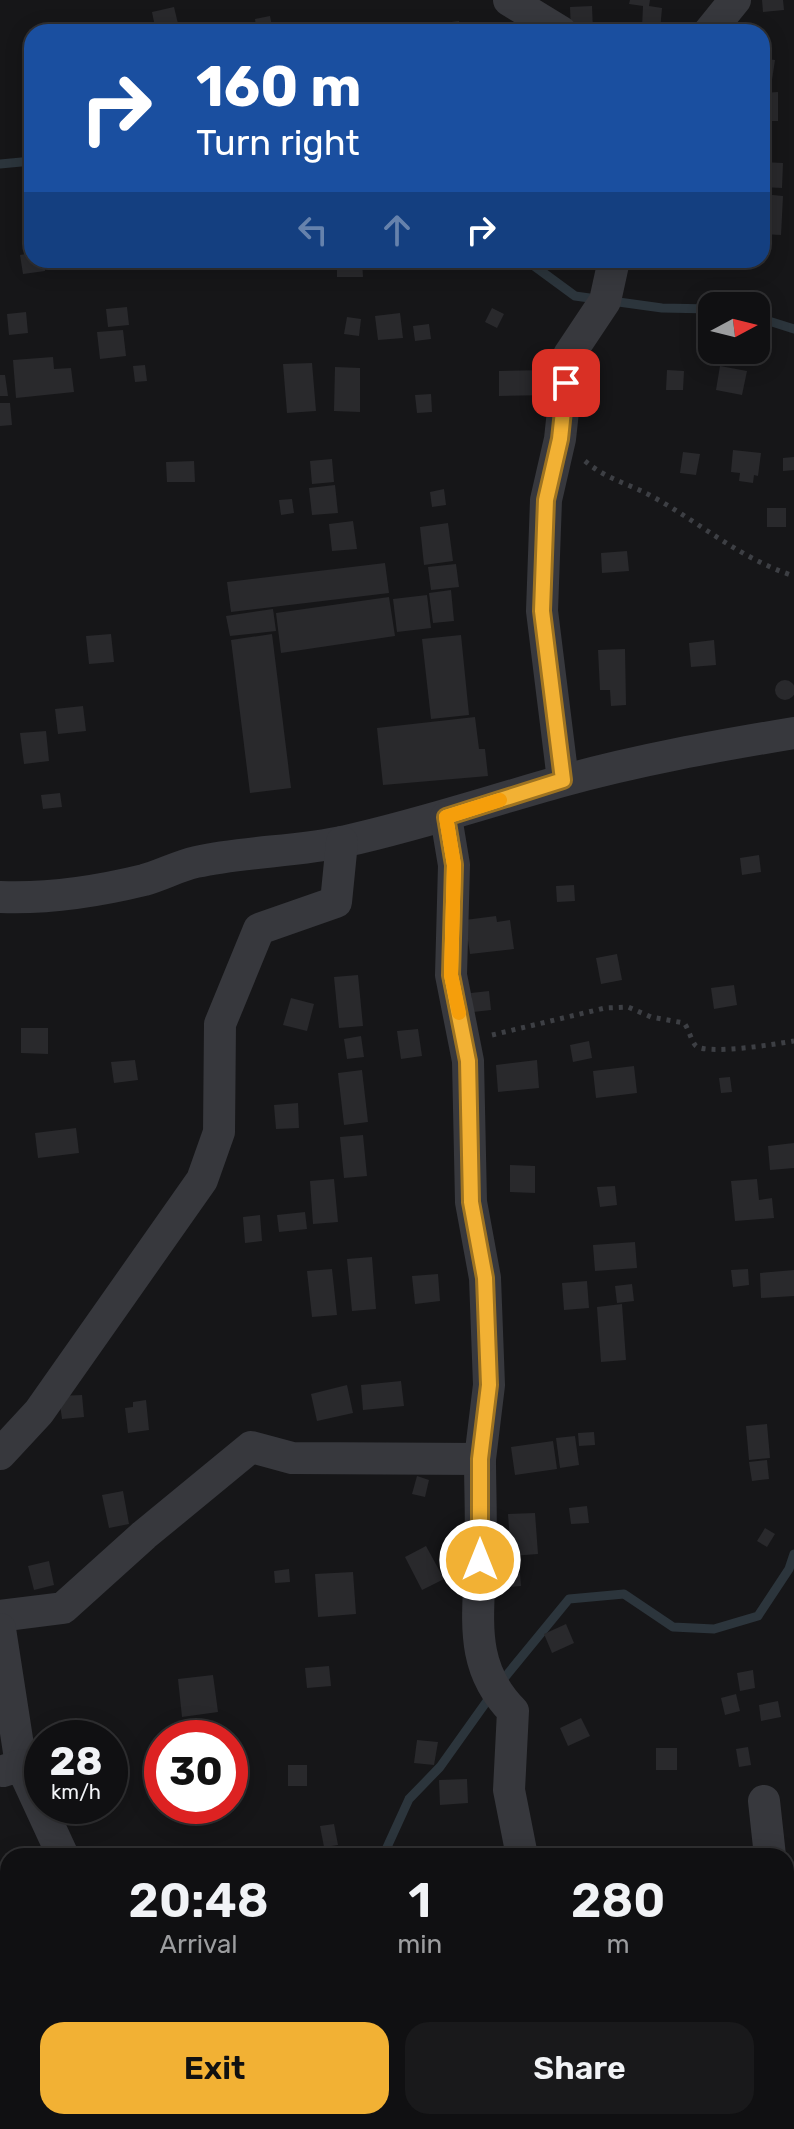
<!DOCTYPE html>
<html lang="en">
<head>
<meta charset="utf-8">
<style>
  body { margin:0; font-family:Rubik,sans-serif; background:#19191b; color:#f1f3f6; height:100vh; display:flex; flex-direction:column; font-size:30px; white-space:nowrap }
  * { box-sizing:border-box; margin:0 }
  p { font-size:26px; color:#9c9d9f }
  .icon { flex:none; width:44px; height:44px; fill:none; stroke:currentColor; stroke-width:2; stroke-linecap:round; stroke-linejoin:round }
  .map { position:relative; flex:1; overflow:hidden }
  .side { position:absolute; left:0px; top:1848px; width:794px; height:282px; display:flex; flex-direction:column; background:#101012; border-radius:24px 24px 0 0; box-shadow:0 4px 20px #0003,0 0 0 2px #303032 }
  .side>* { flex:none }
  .guide { position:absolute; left:24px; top:24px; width:746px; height:244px; border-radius:24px; box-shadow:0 4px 20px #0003,0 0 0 2px #303032; background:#1a4fa0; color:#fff; overflow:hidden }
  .needle { width:52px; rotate:83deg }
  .fabs { position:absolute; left:698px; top:292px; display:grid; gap:16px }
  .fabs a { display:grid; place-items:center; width:72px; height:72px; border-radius:16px; background:#101012; box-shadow:0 4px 20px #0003,0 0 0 2px #303032; font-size:40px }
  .speed { position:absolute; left:24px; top:1720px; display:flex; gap:16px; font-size:40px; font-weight:700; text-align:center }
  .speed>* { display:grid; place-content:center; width:104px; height:104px; border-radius:50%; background:#101012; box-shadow:0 4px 20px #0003,0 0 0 2px #303032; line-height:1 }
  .speed small { font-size:20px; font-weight:400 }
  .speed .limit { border:12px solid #d22; background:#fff; color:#111 }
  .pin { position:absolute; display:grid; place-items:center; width:68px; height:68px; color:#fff; margin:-34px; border-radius:16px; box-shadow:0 4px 12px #0006 }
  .me { position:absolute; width:88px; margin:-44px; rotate:0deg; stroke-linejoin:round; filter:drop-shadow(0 0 6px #0008) }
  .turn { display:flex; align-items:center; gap:28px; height:168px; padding:0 40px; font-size:36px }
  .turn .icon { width:104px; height:104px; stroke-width:2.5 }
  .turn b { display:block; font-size:56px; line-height:68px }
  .lanes { display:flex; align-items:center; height:76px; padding:0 40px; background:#0003; justify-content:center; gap:40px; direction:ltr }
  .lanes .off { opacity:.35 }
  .eta { display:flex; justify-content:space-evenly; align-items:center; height:136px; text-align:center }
  .eta b { font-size:48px; font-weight:600; line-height:56px }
  .action { display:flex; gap:16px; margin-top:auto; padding:16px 40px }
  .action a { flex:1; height:92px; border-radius:24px; background:#f2b134; color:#111; font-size:32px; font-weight:600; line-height:92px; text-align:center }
  .action a+a { background:#19191b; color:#f1f3f6 }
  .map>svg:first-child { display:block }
</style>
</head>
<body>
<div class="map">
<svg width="794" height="2129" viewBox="0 0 794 2129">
  <rect width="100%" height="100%" fill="#161618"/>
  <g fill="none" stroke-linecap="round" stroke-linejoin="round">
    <!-- stream -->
    <g stroke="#2c353c" stroke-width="9">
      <polyline points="0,164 32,161"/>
      <polyline points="526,260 575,296 662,308 712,309"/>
      <polyline points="756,317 794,329"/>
      <polyline points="501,1682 569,1599 624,1594 673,1627 714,1629 758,1616 789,1569 794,1554"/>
      <polyline points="383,1856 409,1799 440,1767 492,1694"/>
      <polyline points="293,2129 294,2122"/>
    </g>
  </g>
  <!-- building -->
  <g fill="#29292c">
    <polygon points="630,0 650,0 649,6 662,8 660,30 642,28 643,6 629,4"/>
    <polygon points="762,0 783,0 784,10 763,12"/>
    <polygon points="592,6 593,31 571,31 570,7"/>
    <polygon points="174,7 180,32 156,32 152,12"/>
    <polygon points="270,16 273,32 257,32 255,19"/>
    <polygon points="459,21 460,32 445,32 444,23"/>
    <polygon points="762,58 775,60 772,80 762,79"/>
    <polygon points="778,92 778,121 762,121 762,93"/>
    <polygon points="762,162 783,163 782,188 762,187"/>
    <polygon points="762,194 783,196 781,235 762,234"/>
    <polygon points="32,253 32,260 44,260 45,271 23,274 20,255"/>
    <polygon points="150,260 175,260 176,265 151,268"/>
    <polygon points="337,260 362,260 363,277 337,277"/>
    <polygon points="127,307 129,325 108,327 106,309"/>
    <polygon points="492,308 504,314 497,328 485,322"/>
    <polygon points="26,312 28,333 9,335 7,314"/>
    <polygon points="400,313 403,338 378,340 375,316"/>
    <polygon points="347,317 361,319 359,336 344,334"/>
    <polygon points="429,324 431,339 415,341 413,326"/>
    <polygon points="123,330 126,356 100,359 97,332"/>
    <polygon points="53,357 54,369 71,368 74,392 16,398 13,360"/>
    <polygon points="312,363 316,411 287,413 283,364"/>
    <polygon points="145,365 147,381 135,382 133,366"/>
    <polygon points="720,366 747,371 742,395 716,390"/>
    <polygon points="335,367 360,368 360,412 334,411"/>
    <polygon points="549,370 550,395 499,396 499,371"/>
    <polygon points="667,370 684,371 683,390 666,390"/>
    <polygon points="0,375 5,375 8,396 0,396"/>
    <polygon points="431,394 432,412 417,413 415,395"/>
    <polygon points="0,403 10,403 12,425 0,426"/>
    <polygon points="733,450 761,453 758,476 754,475 753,483 739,481 740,473 731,472"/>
    <polygon points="683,452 700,454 696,475 680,473"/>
    <polygon points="794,457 794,470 783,471 783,458"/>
    <polygon points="332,459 334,482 312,484 310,461"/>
    <polygon points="194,461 195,482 167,482 166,462"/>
    <polygon points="335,485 338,513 312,515 309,488"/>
    <polygon points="444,489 446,505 432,507 430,492"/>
    <polygon points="292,499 294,513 281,515 279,500"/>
    <rect x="767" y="508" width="19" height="19"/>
    <polygon points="353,521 357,549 332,551 329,524"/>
    <polygon points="448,523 453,561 424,565 420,527"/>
    <polygon points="627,551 629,571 602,573 601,553"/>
    <polygon points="385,563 389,593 231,612 227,582"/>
    <polygon points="456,564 459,587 431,590 428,567"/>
    <polygon points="451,590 454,621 433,623 429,593"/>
    <polygon points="427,595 431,628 397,632 393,599"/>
    <polygon points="389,597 395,636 281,653 276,613"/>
    <polygon points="273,609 276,631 230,636 226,616"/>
    <polygon points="111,634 114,662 89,664 86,636"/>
    <polygon points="272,634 291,788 250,793 231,640"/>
    <polygon points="461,635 469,715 431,719 422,639"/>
    <polygon points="714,640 716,665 691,667 689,643"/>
    <polygon points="625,649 626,705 611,706 610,690 600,690 598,650"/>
    <circle cx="785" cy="690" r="10"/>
    <polygon points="83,706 86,731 58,734 55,709"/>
    <polygon points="475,717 479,749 485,749 488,776 383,785 377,728"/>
    <polygon points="46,731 49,761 24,764 20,733"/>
    <polygon points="60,793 62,807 43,809 41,795"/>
    <polygon points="759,855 761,872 742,875 740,858"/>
    <polygon points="574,885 575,901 557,902 556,886"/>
    <polygon points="496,916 497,922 510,920 514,949 470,954 465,920"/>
    <polygon points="617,954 622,980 601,984 596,958"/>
    <polygon points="358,975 363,1026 339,1028 334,977"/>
    <polygon points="734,985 737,1005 714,1009 711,988"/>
    <polygon points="489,991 491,1010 473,1012 471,993"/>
    <polygon points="291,998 314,1004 307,1031 283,1025"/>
    <polygon points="21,1028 48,1028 48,1054 21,1053"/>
    <polygon points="418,1029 422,1056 401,1059 397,1031"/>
    <polygon points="361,1036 364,1057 347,1059 344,1039"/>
    <polygon points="589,1041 592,1058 573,1062 570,1045"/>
    <polygon points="135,1060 138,1080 114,1083 111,1062"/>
    <polygon points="537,1060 539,1088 498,1092 496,1065"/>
    <polygon points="634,1066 637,1093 596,1098 593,1071"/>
    <polygon points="362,1070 368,1122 344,1125 338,1073"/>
    <polygon points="730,1077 732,1092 721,1093 719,1078"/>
    <polygon points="298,1103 299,1128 276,1129 274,1105"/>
    <polygon points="76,1128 79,1153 38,1158 35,1133"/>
    <polygon points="363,1135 367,1176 344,1178 340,1137"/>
    <polygon points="794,1143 794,1168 770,1170 768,1146"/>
    <polygon points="510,1165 535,1166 535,1193 510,1192"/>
    <polygon points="334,1179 338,1222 313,1224 310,1181"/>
    <polygon points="757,1179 759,1200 772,1198 774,1218 735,1221 731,1181"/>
    <polygon points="615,1186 617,1205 600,1207 597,1187"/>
    <polygon points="305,1212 307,1229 279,1232 277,1215"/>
    <polygon points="260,1215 262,1241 245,1243 243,1217"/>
    <polygon points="635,1242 637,1268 595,1271 593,1245"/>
    <polygon points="372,1257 376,1309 352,1311 347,1259"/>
    <polygon points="332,1269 337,1315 312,1317 307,1271"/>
    <polygon points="748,1269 749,1285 733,1287 731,1270"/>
    <polygon points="794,1270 794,1296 761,1298 760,1273"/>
    <polygon points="438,1274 440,1301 415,1304 412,1276"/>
    <polygon points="587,1281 589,1308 564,1310 562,1283"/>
    <polygon points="632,1284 634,1301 617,1303 615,1286"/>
    <polygon points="622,1304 626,1360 601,1362 597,1307"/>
    <polygon points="401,1381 404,1406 363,1410 361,1385"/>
    <polygon points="347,1385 353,1413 317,1421 311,1394"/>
    <polygon points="82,1395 84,1417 62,1419 59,1396"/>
    <polygon points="146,1400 149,1430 128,1433 125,1408 133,1407 133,1402"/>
    <polygon points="767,1424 770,1458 749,1460 746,1426"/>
    <polygon points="594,1432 595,1445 579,1446 578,1433"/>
    <polygon points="575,1436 579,1465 560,1468 556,1438"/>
    <polygon points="553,1441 557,1469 515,1475 511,1447"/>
    <polygon points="767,1460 769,1479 752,1481 749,1462"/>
    <polygon points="417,1476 429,1480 425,1497 412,1494"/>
    <polygon points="123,1491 129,1524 109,1528 102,1495"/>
    <polygon points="587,1506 589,1523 571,1524 569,1508"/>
    <polygon points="535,1513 538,1554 511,1556 508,1514"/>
    <polygon points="765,1528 775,1534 767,1547 757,1541"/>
    <polygon points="426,1546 444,1579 422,1590 405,1557"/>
    <polygon points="49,1561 54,1585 34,1590 28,1566"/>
    <polygon points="289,1569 290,1582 275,1583 274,1571"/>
    <polygon points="353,1572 356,1614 318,1617 315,1574"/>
    <polygon points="520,1573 521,1586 509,1587 508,1575"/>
    <polygon points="566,1624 574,1643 552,1653 544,1634"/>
    <polygon points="329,1666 331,1686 307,1688 305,1668"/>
    <polygon points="753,1670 755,1688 740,1691 737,1673"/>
    <polygon points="213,1675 218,1712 182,1717 178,1679"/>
    <polygon points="736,1694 740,1711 725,1715 721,1698"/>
    <polygon points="778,1701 781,1717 761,1721 759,1705"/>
    <polygon points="581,1718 590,1736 568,1746 560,1728"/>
    <polygon points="417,1740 438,1742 434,1765 414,1763"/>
    <polygon points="748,1747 751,1765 739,1767 736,1749"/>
    <rect x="656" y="1748" width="21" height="22"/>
    <rect x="288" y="1765" width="19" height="21"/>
    <polygon points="467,1779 468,1803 440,1805 439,1780"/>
    <polygon points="334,1824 338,1845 324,1847 320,1826"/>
    <polygon points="84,2122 105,2122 106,2129 85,2129"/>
    <polygon points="256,2122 283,2122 283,2128 256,2129"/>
    <polygon points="737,2122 765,2122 766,2129 738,2129"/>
  </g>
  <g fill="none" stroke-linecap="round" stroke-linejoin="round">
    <!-- path -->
    <g stroke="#3d3f44" stroke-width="5" stroke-dasharray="4 6" stroke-linecap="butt">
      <path d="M585,461C607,480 631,484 655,498C703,525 741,559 794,576"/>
      <path d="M492,1035L605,1008L628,1007L651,1017L684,1023C689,1029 691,1041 696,1046C708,1055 777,1044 794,1041"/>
    </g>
    <!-- minor -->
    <g stroke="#37383d" stroke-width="32">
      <polyline points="509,0 561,32"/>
      <polyline points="709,32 735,0"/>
      <polyline points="563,780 542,611 546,500 560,439 569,355 605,301 614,260"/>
      <path d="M0,897C47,899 99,891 144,880C162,875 178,866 196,862C245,851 297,852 346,841C419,825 490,801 562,781C638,760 716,746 794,733"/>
      <polyline points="0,1454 39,1412 202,1180 219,1132 220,1024 259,929 336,902 342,842"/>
      <path d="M480,1459C480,1493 482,1526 480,1559C479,1617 468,1666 513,1711L509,1790L522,1856"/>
      <polyline points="0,1616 63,1608 144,1535 251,1447 292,1458 480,1459 489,1385 485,1278 471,1202 468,1061 451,975 454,865 446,817"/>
      <polyline points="0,1629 21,1765"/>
      <polyline points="3,1771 21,1765 63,1856"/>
      <polyline points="764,1801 770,1856"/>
      <polyline points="786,2017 794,2077"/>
      <polyline points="538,2122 539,2129"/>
    </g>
  </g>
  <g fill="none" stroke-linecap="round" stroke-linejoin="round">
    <!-- route casing -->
    <g stroke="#9d7322" stroke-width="20">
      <polyline id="route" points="480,1560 480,1459 489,1385 485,1278 471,1202 468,1061 451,975 454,865 446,817 563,780 542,611 546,500 560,439 566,383"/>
    </g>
    <!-- route -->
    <use href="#route" stroke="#f2b134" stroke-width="14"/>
    <!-- slow -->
    <polyline stroke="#f59e0b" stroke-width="14" points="459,1013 451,975 454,865 446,817 500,800"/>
  </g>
</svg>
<div class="fabs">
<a><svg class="needle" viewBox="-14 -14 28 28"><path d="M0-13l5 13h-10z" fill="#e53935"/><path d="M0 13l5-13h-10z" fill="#9c9d9f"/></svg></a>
</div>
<div class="speed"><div>28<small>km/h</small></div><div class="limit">30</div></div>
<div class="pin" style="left:566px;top:383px;background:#d93025"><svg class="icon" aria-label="arrive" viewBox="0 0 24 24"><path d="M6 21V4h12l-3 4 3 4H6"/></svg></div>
<svg class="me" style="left:480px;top:1560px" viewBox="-20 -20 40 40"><circle r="17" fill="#f2b134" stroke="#fff" stroke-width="3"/><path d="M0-11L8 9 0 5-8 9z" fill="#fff"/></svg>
<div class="guide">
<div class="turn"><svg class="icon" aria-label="right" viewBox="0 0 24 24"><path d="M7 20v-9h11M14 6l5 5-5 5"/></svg><div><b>160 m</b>Turn right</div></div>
<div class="lanes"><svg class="icon off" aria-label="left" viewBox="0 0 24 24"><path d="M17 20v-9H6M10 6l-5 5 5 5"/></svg><svg class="icon off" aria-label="ahead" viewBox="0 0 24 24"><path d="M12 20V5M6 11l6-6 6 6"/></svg><svg class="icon" aria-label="right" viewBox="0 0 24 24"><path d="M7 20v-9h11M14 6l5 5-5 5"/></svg></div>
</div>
<section class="side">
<div class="eta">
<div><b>20:48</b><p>Arrival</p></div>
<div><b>1</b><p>min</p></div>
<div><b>280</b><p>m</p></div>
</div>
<div class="action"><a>Exit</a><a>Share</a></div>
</section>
</div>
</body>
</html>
